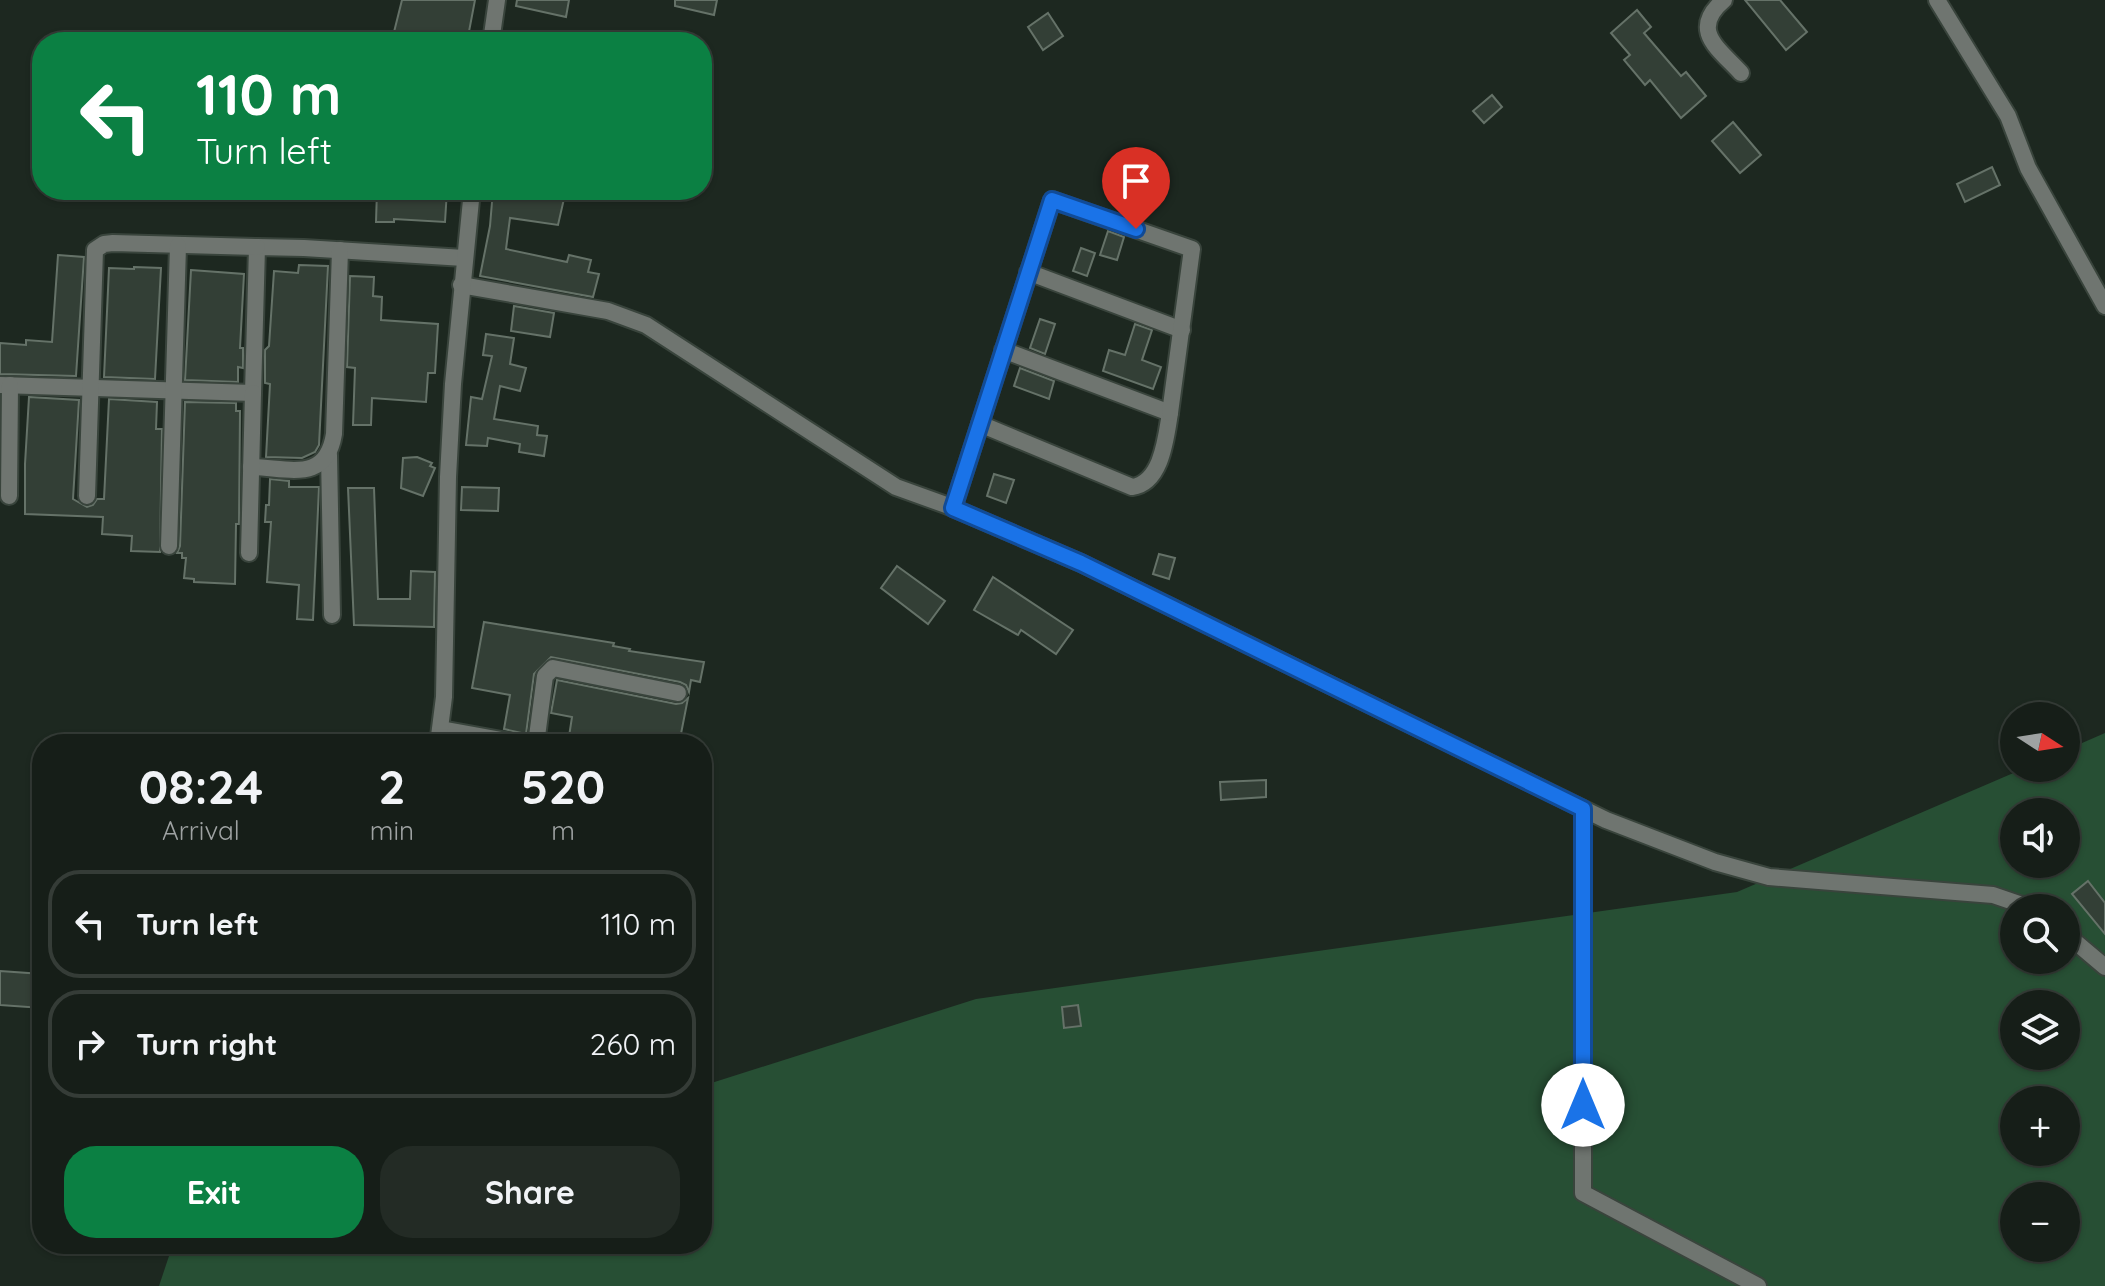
<!DOCTYPE html>
<html lang="en">
<head>
<meta charset="utf-8">
<style>
  body { margin:0; font-family:Quicksand,sans-serif; background:#232b25; color:#f1f3f6; height:100vh; display:flex; flex-direction:column; font-size:30px; white-space:nowrap }
  * { box-sizing:border-box; margin:0 }
  p { font-size:26px; color:#9ea2a2 }
  .icon { flex:none; width:44px; height:44px; fill:none; stroke:currentColor; stroke-width:2; stroke-linecap:round; stroke-linejoin:round }
  .map { position:relative; flex:1; overflow:hidden }
  .sheet { position:absolute; left:32px; top:734px; width:680px; height:520px; display:flex; flex-direction:column; background:#161e18; border-radius:32px; box-shadow:0 2px 6px #0004,0 0 0 2px #353c37 }
  .sheet>* { flex:none }
  .top-card { position:absolute; left:32px; top:32px; width:680px; height:168px; border-radius:32px; box-shadow:0 2px 6px #0004,0 0 0 2px #353c37; background:#0b8043; color:#fff; overflow:hidden }
  .needle { width:52px; rotate:102deg }
  .tools { position:absolute; left:2000px; top:702px; display:grid; gap:16px }
  .tools a { display:grid; place-items:center; width:80px; height:80px; border-radius:50%; background:#161e18; box-shadow:0 2px 6px #0004,0 0 0 2px #353c37; font-size:40px }
  .pin { position:absolute; display:grid; place-items:center; width:68px; height:68px; color:#fff; margin:-82px -34px; border-radius:50% 50% 50% 0; rotate:-45deg; box-shadow:0 0 8px #0007 }
  .pin .icon { rotate:45deg }
  .me { position:absolute; width:88px; margin:-44px; rotate:0deg; stroke-linejoin:round; filter:drop-shadow(0 0 6px #0008) }
  .turn { display:flex; align-items:center; gap:28px; height:168px; padding:0 32px; font-size:36px }
  .turn .icon { width:104px; height:104px; stroke-width:2.5 }
  .turn b { display:block; font-size:56px; line-height:68px }
  .eta { display:flex; justify-content:space-evenly; align-items:center; height:136px; text-align:center }
  .eta b { font-size:48px; font-weight:800; line-height:56px }
  .action { display:flex; gap:16px; margin-top:auto; padding:16px 32px }
  .action a { flex:1; height:92px; border-radius:32px; background:#0b8043; color:#fff; font-size:32px; font-weight:800; line-height:92px; text-align:center }
  .action a+a { background:#232b25; color:#f1f3f6 }
  ul { padding:0; list-style:none }
  li { display:flex; align-items:center; gap:24px; height:108px; margin:0 16px 12px; padding:0 16px; border:4px solid #353c37; border-radius:32px }
  li div { flex:1 }
  li b { display:block; font-size:30px }
  li em { font-style:normal }
  .map>svg:first-child { display:block }
</style>
</head>
<body>
<div class="map">
<svg width="2105" height="1286" viewBox="0 0 2105 1286">
  <rect width="100%" height="100%" fill="#1d2820"/>
  <!-- green -->
  <path fill="#274f34" fill-rule="evenodd" d="M2105,733V1286H159L169,1256L207,1244H702V1086L976,999L1737,892L2025,768H2066V750ZM2014,812H2066V864H2014ZM2014,908H2066V960H2014ZM2014,1004H2066V1056H2014ZM2014,1100H2066V1152H2014ZM2014,1196H2066V1248H2014Z"/>
  <!-- building -->
  <g fill="#333f36" stroke="#657268" stroke-width="2">
    <polygon points="402,0 475,0 467,42 438,42 394,32"/>
    <polygon points="517,0 569,0 566,17 516,6"/>
    <polygon points="675,0 717,0 714,15 675,6"/>
    <polygon points="1745,0 1780,0 1807,32 1786,50"/>
    <polygon points="1637,10 1651,27 1644,33 1681,76 1686,72 1706,96 1681,118 1650,80 1645,85 1624,60 1630,55 1611,33"/>
    <polygon points="1048,13 1063,36 1043,50 1028,27"/>
    <polygon points="1492,95 1502,107 1484,123 1473,111"/>
    <polygon points="1733,122 1761,155 1740,173 1712,141"/>
    <polygon points="1992,167 2000,185 1965,202 1957,184"/>
    <polygon points="377,190 447,190 445,222 394,219 394,222 376,222"/>
    <polygon points="493,190 566,190 558,225 510,218 506,249 567,262 569,255 591,260 588,272 599,274 593,297 480,276 490,226"/>
    <polygon points="1108,231 1124,237 1117,260 1100,255"/>
    <polygon points="1081,248 1095,253 1087,276 1073,271"/>
    <polygon points="58,255 84,257 76,376 0,374 0,343 26,345 26,340 52,342"/>
    <polygon points="299,265 328,266 319,445 315,452 302,458 266,457 270,384 265,383 265,350 269,346 274,271 298,273"/>
    <polygon points="134,267 161,268 155,379 104,377 109,268 134,269"/>
    <polygon points="191,270 244,274 240,348 243,348 243,368 238,367 238,382 185,380"/>
    <polygon points="350,276 374,277 373,296 382,297 381,320 438,324 435,373 428,373 426,402 372,398 371,425 353,425 355,368 347,367"/>
    <polygon points="514,306 554,313 550,337 511,331"/>
    <polygon points="1040,319 1055,324 1045,354 1030,348"/>
    <polygon points="1135,324 1152,330 1142,360 1161,367 1153,389 1103,371 1109,350 1125,355"/>
    <polygon points="486,334 514,338 510,364 526,368 520,391 500,386 494,419 538,426 537,435 547,436 544,456 519,452 520,444 488,438 487,446 466,445 471,397 482,399 492,356 483,355"/>
    <polygon points="1020,368 1054,381 1049,399 1014,386"/>
    <polygon points="29,397 79,400 73,499 87,507 93,505 97,499 104,499 109,399 157,402 156,429 162,429 160,552 131,551 132,536 102,534 103,517 25,514 25,464"/>
    <polygon points="185,402 236,403 236,411 240,411 239,524 236,524 235,584 194,582 194,579 184,578 186,558 182,558 182,553 177,553 180,546"/>
    <polygon points="417,457 432,463 430,466 435,468 423,496 401,488 403,458"/>
    <polygon points="994,474 1014,480 1006,503 987,496"/>
    <polygon points="270,479 289,481 289,487 319,487 313,620 297,619 299,585 267,582 271,522 265,522 266,505 269,505"/>
    <polygon points="462,487 499,488 498,511 461,510"/>
    <polygon points="348,488 374,488 378,599 410,599 411,571 435,572 434,627 354,625"/>
    <polygon points="1159,554 1175,558 1169,579 1153,574"/>
    <polygon points="897,566 945,601 928,624 881,588"/>
    <polygon points="993,577 1073,630 1056,654 1021,630 1018,635 974,610"/>
    <polygon points="484,622 614,643 613,646 630,649 629,651 704,662 700,682 691,680 689,692 686,685 680,682 551,657 534,674 526,734 504,729 510,695 472,688"/>
    <polygon points="557,680 676,704 682,703 688,698 679,744 568,743 572,717 551,713"/>
    <polygon points="1266,780 1266,797 1221,800 1220,782"/>
    <polygon points="2088,881 2105,903 2105,934 2072,894"/>
    <polygon points="0,971 42,974 42,1008 0,1005"/>
    <polygon points="1078,1005 1081,1026 1064,1028 1062,1007"/>
  </g>
  <g fill="none" stroke-linecap="round" stroke-linejoin="round">
    <!-- street casing -->
    <g stroke="#39443c" stroke-width="20">
      <g id="street">
        <path d="M1724,0C1689,30 1718,48 1741,73"/>
        <polyline points="1937,0 2008,116 2028,168 2105,306"/>
        <polyline points="491,42 497,0"/>
        <polyline points="1028,272 1182,330"/>
        <polyline points="461,285 608,311 646,325 896,487 946,505 1081,563 1606,820 1715,862 1769,877 1993,895 2031,908"/>
        <polyline points="0,385 253,393 257,247 304,248 464,258"/>
        <path d="M980,424L1132,487C1162,483 1166,437 1170,413L1003,350"/>
        <polyline points="329,455 332,615"/>
        <path d="M251,467C290,468 326,483 334,434L340,250"/>
        <polyline points="9,496 10,385"/>
        <polyline points="87,496 95,250 104,244 113,243 257,247"/>
        <polyline points="953,508 1052,200 1192,249 1170,413"/>
        <polyline points="169,546 178,246"/>
        <polyline points="249,553 253,393"/>
        <polyline points="441,729 523,744"/>
        <polyline points="438,744 444,697 448,477 453,384 472,190"/>
        <polyline points="536,744 545,676 553,668 678,693"/>
        <polyline points="1583,809 1583,1193 1758,1286"/>
        <polyline points="2066,934 2105,967"/>
      </g>
    </g>
    <!-- street -->
    <use href="#street" stroke="#6f7570" stroke-width="16"/>
  </g>
  <g fill="none" stroke-linecap="round" stroke-linejoin="round">
    <!-- route casing -->
    <g stroke="#114b97" stroke-width="20">
      <polyline id="route" points="1136,229 1052,200 953,508 1081,563 1583,809 1583,1105"/>
    </g>
    <!-- route -->
    <use href="#route" stroke="#1a73e8" stroke-width="14"/>
  </g>
</svg>
<div class="tools">
<a><svg class="needle" viewBox="-14 -14 28 28"><path d="M0-13l5 13h-10z" fill="#e53935"/><path d="M0 13l5-13h-10z" fill="#9ea2a2"/></svg></a>
<a><svg class="icon" aria-label="sound" viewBox="0 0 24 24"><path d="M4 9h4l5-4v14l-5-4H4zM17 9q2 3 0 6"/></svg></a>
<a><svg class="icon" aria-label="search" viewBox="0 0 24 24"><circle cx="10" cy="10" r="6"/><path d="M15 15l6 6"/></svg></a>
<a><svg class="icon" aria-label="layers" viewBox="0 0 24 24"><path d="M12 4l9 5-9 5-9-5zM3 14l9 5 9-5"/></svg></a>
<a>+</a>
<a>−</a>
</div>
<div class="pin" style="left:1136px;top:229px;background:#d93025"><svg class="icon" aria-label="arrive" viewBox="0 0 24 24"><path d="M6 21V4h12l-3 4 3 4H6"/></svg></div>
<svg class="me" style="left:1583px;top:1105px" viewBox="-20 -20 40 40"><circle r="19" fill="#fff"/><path d="M0-13L10 11 0 6-10 11z" fill="#1a73e8"/></svg>
<div class="top-card">
<div class="turn"><svg class="icon" aria-label="left" viewBox="0 0 24 24"><path d="M17 20v-9H6M10 6l-5 5 5 5"/></svg><div><b>110 m</b>Turn left</div></div>
</div>
<section class="sheet">
<div class="eta">
<div><b>08:24</b><p>Arrival</p></div>
<div><b>2</b><p>min</p></div>
<div><b>520</b><p>m</p></div>
</div>
<ul>
<li><svg class="icon" aria-label="left" viewBox="0 0 24 24"><path d="M17 20v-9H6M10 6l-5 5 5 5"/></svg><div><b>Turn left</b></div><em>110 m</em></li>
<li><svg class="icon" aria-label="right" viewBox="0 0 24 24"><path d="M7 20v-9h11M14 6l5 5-5 5"/></svg><div><b>Turn right</b></div><em>260 m</em></li>
</ul>
<div class="action"><a>Exit</a><a>Share</a></div>
</section>
</div>
</body>
</html>
